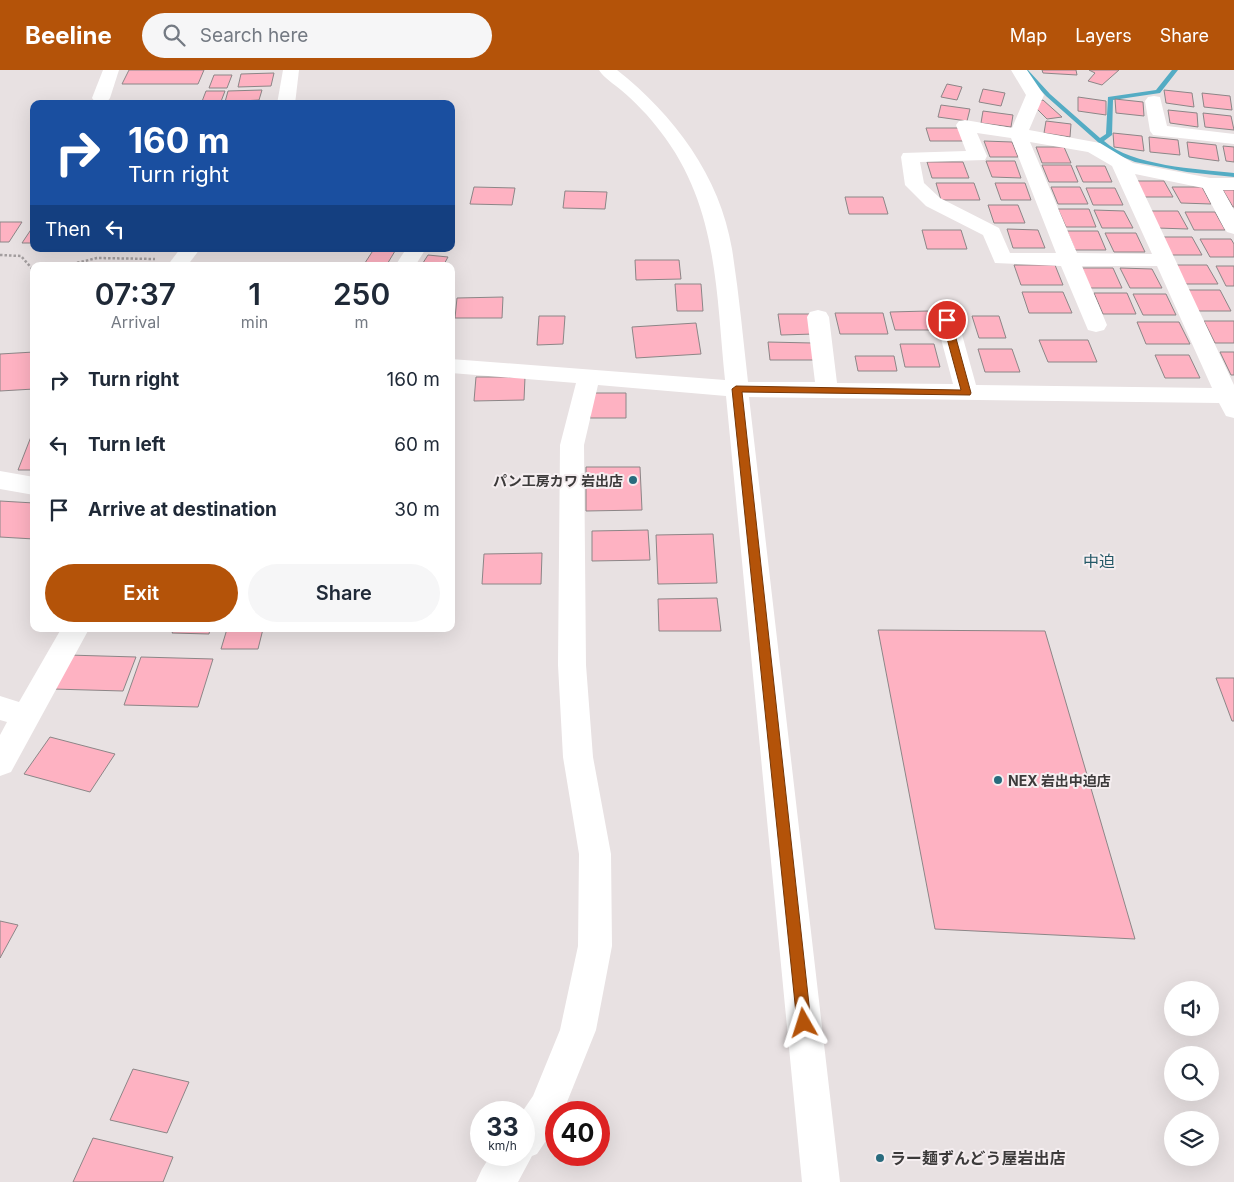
<!DOCTYPE html>
<html lang="en">
<head>
<meta charset="utf-8">
<style>
  body { margin:0; font-family:Inter,"Noto Sans JP",sans-serif; background:#f6f6f7; color:#1f2937; height:100vh; display:flex; flex-direction:column; font-size:19px; white-space:nowrap }
  * { box-sizing:border-box; margin:0 }
  p { font-size:16px; color:#747a83 }
  .icon { flex:none; width:28px; height:28px; fill:none; stroke:currentColor; stroke-width:2; stroke-linecap:round; stroke-linejoin:round }
  .map { position:relative; flex:1; overflow:hidden }
  .panel { position:absolute; left:30px; top:192px; width:425px; height:370px; display:flex; flex-direction:column; background:#fff; border-radius:10px; box-shadow:0 5px 20px #0002 }
  .panel>* { flex:none }
  .banner { position:absolute; left:30px; top:30px; width:425px; height:152px; border-radius:10px; box-shadow:0 5px 20px #0002; background:#1a4fa0; color:#fff; overflow:hidden }
  .tools { position:absolute; left:1164px; top:911px; display:grid; gap:10px }
  .tools a { display:grid; place-items:center; width:55px; height:55px; border-radius:50%; background:#fff; box-shadow:0 5px 20px #0002; font-size:25px }
  .speed { position:absolute; left:470px; top:1031px; display:flex; gap:10px; font-size:25px; font-weight:700; text-align:center }
  .speed>* { display:grid; place-content:center; width:65px; height:65px; border-radius:50%; background:#fff; box-shadow:0 5px 20px #0002; line-height:1 }
  .speed small { font-size:12px; font-weight:400 }
  .speed .limit { border:8px solid #d22; background:#fff; color:#111 }
  .pin { position:absolute; display:grid; place-items:center; width:42px; height:42px; color:#fff; margin:-21px; border:2px solid #fff; border-radius:50%; box-shadow:0 1px 5px #0007 }
  .me { position:absolute; width:55px; margin:-28px; rotate:354deg; stroke-linejoin:round; filter:drop-shadow(0 0 4px #0008) }
  .turn { display:flex; align-items:center; gap:18px; height:105px; padding:0 15px; font-size:22px }
  .turn .icon { width:65px; height:65px; stroke-width:2.5 }
  .turn b { display:block; font-size:35px; line-height:42px }
  .then { display:flex; align-items:center; height:48px; padding:0 15px; background:#0003; gap:10px; font-size:19px }
  .eta { display:flex; justify-content:space-evenly; align-items:center; height:85px; text-align:center }
  .eta b { font-size:30px; font-weight:600; line-height:35px }
  .cta { display:flex; gap:10px; margin-top:auto; padding:10px 15px }
  .cta a { flex:1; height:58px; border-radius:30px; background:#b45309; color:#fff; font-size:20px; font-weight:600; line-height:58px; text-align:center }
  .cta a+a { background:#f6f6f7; color:#1f2937 }
  ul { padding:0; list-style:none }
  li { display:flex; align-items:center; gap:15px; height:65px; padding:0 15px }
  li div { flex:1 }
  li b { display:block; font-size:19px }
  li em { font-style:normal }
  header { display:flex; align-items:center; gap:30px; box-sizing:border-box; height:70px; padding:0 25px; background:#b45309; color:#fff }
  header strong { font-size:24px }
  nav { display:flex; gap:28px; margin-inline-start:auto; font-size:18px }
  .search { width:350px; height:45px; background:#f6f6f7; display:flex; align-items:center; gap:12px; box-sizing:border-box; padding:0 18px; border-radius:28px; color:#747a83; font-size:19px }
  .map>svg:first-child { display:block }
</style>
</head>
<body>
<header>
<strong>Beeline</strong>
<div class="search"><svg class="icon" aria-label="search" viewBox="0 0 24 24"><circle cx="10" cy="10" r="6"/><path d="M15 15l6 6"/></svg>Search here</div>
<nav><a>Map</a><a>Layers</a><a>Share</a></nav>
</header>
<div class="map">
<svg width="1234" height="1112" viewBox="0 0 1234 1112">
  <rect width="100%" height="100%" fill="#e8e1e2"/>
  <g fill="none" stroke-linecap="round" stroke-linejoin="round">
    <!-- stream -->
    <path fill="#54acc4" fill-rule="evenodd" d="M1022,0H1028L1050,24L1100,68L1106,64L1108,27L1156,20L1172,0H1178L1160,23L1113,30L1112,65L1104,71C1132,96 1197,99 1234,103V107L1187,102L1135,92L1108,81L1046,26Z"/>
  </g>
  <!-- building -->
  <g fill="#feb2c2" stroke="#8c8687">
    <polygon points="129,0 204,0 198,14 122,14"/>
    <polygon points="1042,0 1076,0 1077,5 1043,3"/>
    <polygon points="1089,0 1119,0 1102,15 1088,11 1095,3"/>
    <polygon points="274,3 271,16 238,17 241,4"/>
    <polygon points="214,5 232,5 227,18 209,18"/>
    <polygon points="947,14 962,17 957,30 941,27"/>
    <polygon points="983,19 1005,23 1001,36 979,32"/>
    <polygon points="262,20 259,30 225,32 228,21"/>
    <polygon points="1164,20 1192,23 1194,37 1166,33"/>
    <polygon points="206,21 225,21 220,34 201,34"/>
    <polygon points="1202,23 1230,26 1232,40 1204,37"/>
    <polygon points="1078,27 1106,31 1106,45 1078,41"/>
    <polygon points="1115,29 1143,32 1144,46 1116,43"/>
    <polygon points="1043,30 1062,47 1047,49 1035,37 1036,32"/>
    <polygon points="941,35 970,39 967,51 938,47"/>
    <polygon points="1168,40 1197,43 1198,57 1170,53"/>
    <polygon points="983,41 1013,45 1011,57 981,53"/>
    <polygon points="1203,43 1231,46 1234,60 1205,57"/>
    <polygon points="1046,51 1071,54 1070,67 1044,63"/>
    <polygon points="926,58 962,58 967,71 930,71"/>
    <polygon points="1113,63 1142,66 1144,81 1114,77"/>
    <polygon points="1149,67 1178,70 1180,85 1150,82"/>
    <polygon points="984,71 1012,72 1018,87 990,87"/>
    <polygon points="1187,72 1216,75 1219,91 1189,87"/>
    <polygon points="1223,76 1234,77 1234,92 1226,91"/>
    <polygon points="1036,77 1064,77 1071,93 1042,93"/>
    <polygon points="986,91 1015,91 1021,108 992,107"/>
    <polygon points="927,92 963,92 969,108 932,108"/>
    <polygon points="1042,95 1071,95 1078,112 1049,112"/>
    <polygon points="1076,96 1105,96 1112,112 1083,112"/>
    <polygon points="1135,111 1164,111 1173,127 1143,127"/>
    <polygon points="936,113 974,113 980,130 941,130"/>
    <polygon points="995,113 1025,113 1031,130 1001,130"/>
    <polygon points="474,117 515,118 512,135 470,134"/>
    <polygon points="1051,117 1080,117 1088,134 1058,134"/>
    <polygon points="1172,117 1202,117 1211,134 1181,133"/>
    <polygon points="1086,118 1115,118 1123,135 1093,135"/>
    <polygon points="1223,120 1234,120 1234,137 1233,137"/>
    <polygon points="565,121 607,122 605,139 563,138"/>
    <polygon points="845,127 883,127 888,144 849,144"/>
    <polygon points="988,135 1018,135 1025,153 994,153"/>
    <polygon points="1058,139 1089,139 1096,157 1066,157"/>
    <polygon points="1094,140 1124,141 1133,158 1102,158"/>
    <polygon points="1148,141 1178,141 1188,159 1157,158"/>
    <polygon points="1185,142 1215,142 1225,160 1194,160"/>
    <polygon points="0,152 22,152 9,172 0,172"/>
    <polygon points="34,155 34,173 22,173"/>
    <polygon points="1007,159 1038,160 1045,178 1013,178"/>
    <polygon points="922,160 961,160 967,179 927,179"/>
    <polygon points="1067,161 1098,161 1106,180 1075,180"/>
    <polygon points="1105,163 1136,163 1145,182 1114,182"/>
    <polygon points="1161,167 1192,167 1202,185 1170,185"/>
    <polygon points="1200,169 1231,169 1234,174 1234,187 1210,187"/>
    <polygon points="374,179 395,181 386,196 363,196"/>
    <polygon points="428,185 448,187 443,196 421,196"/>
    <polygon points="635,190 679,190 681,209 636,210"/>
    <polygon points="1014,195 1055,195 1063,215 1021,215"/>
    <polygon points="1176,195 1207,195 1218,214 1186,214"/>
    <polygon points="1216,196 1234,196 1234,216 1226,216"/>
    <polygon points="1082,198 1113,198 1122,218 1090,218"/>
    <polygon points="1120,198 1152,199 1162,218 1130,218"/>
    <polygon points="675,214 701,214 703,241 677,241"/>
    <polygon points="1187,220 1220,220 1231,241 1198,241"/>
    <polygon points="1022,222 1063,222 1072,243 1029,243"/>
    <polygon points="1094,223 1127,223 1136,244 1103,244"/>
    <polygon points="1133,224 1166,224 1176,245 1143,245"/>
    <polygon points="503,227 502,248 455,248 457,228"/>
    <polygon points="928,241 933,260 895,260 890,242"/>
    <polygon points="835,243 883,243 888,264 840,264"/>
    <polygon points="778,244 810,244 814,264 781,265"/>
    <polygon points="539,246 565,246 563,274 537,275"/>
    <polygon points="972,246 999,246 1006,268 979,268"/>
    <polygon points="1204,251 1234,251 1234,273 1215,273"/>
    <polygon points="1137,252 1179,252 1190,274 1146,274"/>
    <polygon points="696,253 701,284 636,288 632,257"/>
    <polygon points="1039,270 1088,270 1097,292 1048,292"/>
    <polygon points="768,272 812,273 815,290 770,290"/>
    <polygon points="900,274 934,274 940,297 905,297"/>
    <polygon points="978,279 1012,279 1020,302 985,302"/>
    <polygon points="34,282 34,319 0,321 0,284"/>
    <polygon points="1220,282 1234,282 1234,305 1231,305"/>
    <polygon points="1155,285 1189,285 1200,308 1165,308"/>
    <polygon points="855,286 894,286 897,301 858,301"/>
    <polygon points="476,307 525,307 524,330 474,331"/>
    <polygon points="591,323 626,323 626,348 590,348"/>
    <polygon points="34,359 34,400 18,400"/>
    <polygon points="586,397 640,397 642,440 586,441"/>
    <polygon points="0,431 34,433 34,469 0,467"/>
    <polygon points="648,460 650,490 592,491 592,461"/>
    <polygon points="713,464 717,513 658,514 656,465"/>
    <polygon points="542,483 541,514 482,514 484,484"/>
    <polygon points="717,528 721,561 659,561 658,529"/>
    <polygon points="174,559 210,559 209,564 172,563"/>
    <polygon points="227,559 263,559 258,579 221,579"/>
    <polygon points="878,560 1045,561 1135,869 935,859"/>
    <polygon points="68,585 136,587 123,621 53,619"/>
    <polygon points="141,587 213,589 198,637 124,635"/>
    <polygon points="1216,608 1234,608 1234,651 1232,651"/>
    <polygon points="50,667 115,684 90,722 24,704"/>
    <polygon points="0,851 18,855 0,888"/>
    <polygon points="133,999 189,1012 167,1063 110,1050"/>
    <polygon points="93,1068 173,1087 163,1112 73,1112"/>
  </g>
  <g fill="none" stroke-linecap="round" stroke-linejoin="round">
    <!-- path -->
    <g stroke="#a39e9f" stroke-width="2.5" stroke-dasharray="2.5 2" stroke-linecap="butt">
      <polyline points="0,185 21,186 34,201"/>
      <polyline points="64,196 97,188 155,189"/>
    </g>
    <!-- minor -->
    <g fill="#fff" fill-rule="evenodd">
      <polygon points="103,0 119,0 110,28 107,32 95,32 92,28"/>
      <polygon points="283,0 299,0 295,34 277,34"/>
      <path d="M599,0H617C674,45 720,106 732,179C739,223 743,268 748,312H815L807,247L810,242L818,240L826,242L829,247L837,313L953,314L936,250L939,245L947,243L955,245L958,250L976,315L1212,318L1157,196H1082L1107,255L1104,260L1096,262L1088,260L1061,196L995,193L983,165L926,136L905,115L901,87L903,83L966,81L956,55L959,51L965,50L1012,58L1026,25L1011,0H1027L1044,25L1029,60L1100,73L1133,93L1210,108H1234V120H1223L1234,140V164L1227,162L1224,158L1203,118L1135,104L1234,315V348L1226,346L1219,333L749,327L840,1112H802L726,326L598,315L584,375L586,595L593,687L611,784L612,876L596,960L563,1042H556V1056L537,1084L532,1086L518,1112H476L482,1099L491,1085H524V1042H522L533,1026L560,960L578,876L579,784L563,687L558,595L560,375L576,313L451,303V289L725,310C716,222 718,135 660,61C649,46 635,32 621,20C614,14 604,8 599,0ZM977,63L1011,68L1056,183H1010L999,158L940,128L924,113L920,92L985,90L987,86ZM1030,72L1088,82L1112,96L1152,184L1077,183Z"/>
      <polygon points="1154,26 1160,27 1167,56 1234,64 1234,74 1153,65 1150,61 1145,31 1148,27"/>
      <polygon points="180,179 200,179 187,196 167,196"/>
      <polygon points="406,179 425,180 415,196 395,196"/>
      <polygon points="0,401 34,407 34,425 0,419"/>
      <polygon points="61,559 89,559 11,702 0,706 0,665 7,652 0,650 0,626 19,632"/>
    </g>
  </g>
  <!-- route -->
  <polygon fill="#b45309" stroke="#753606" points="947,247 951,250 971,323 970,325 742,322 811,953 809,958 804,961 799,958 797,953 732,319 736,316 961,320 942,250"/>
  <!-- markers -->
  <g fill="#286b7d" stroke="#f5eef0" stroke-width="2">
    <circle cx="633" cy="410" r="5"/>
    <circle cx="998" cy="710" r="5"/>
    <circle cx="880" cy="1088" r="5"/>
  </g>
  <g text-anchor="middle" dominant-baseline="central" stroke-width="4" stroke-linejoin="round" paint-order="stroke">
    <!-- poi labels -->
    <g font-size="14" font-weight="bold" fill="#3c3a3a" stroke="#f5eef0" text-anchor="end">
      <text x="623" y="410">パン工房カワ 岩出店</text>
      <text x="1008" y="710" text-anchor="start">NEX 岩出中迫店</text>
    </g>
    <!-- quarter labels -->
    <g font-size="16" fill="#245967" stroke="#f5eef0">
      <text x="1099" y="491">中迫</text>
    </g>
    <!-- near-poi labels -->
    <g font-size="16" font-weight="bold" fill="#3c3a3a" stroke="#f5eef0" text-anchor="start">
      <text x="890" y="1088">ラー麺ずんどう屋岩出店</text>
    </g>
  </g>
</svg>
<div class="tools">
<a><svg class="icon" aria-label="sound" viewBox="0 0 24 24"><path d="M4 9h4l5-4v14l-5-4H4zM17 9q2 3 0 6"/></svg></a>
<a><svg class="icon" aria-label="search" viewBox="0 0 24 24"><circle cx="10" cy="10" r="6"/><path d="M15 15l6 6"/></svg></a>
<a><svg class="icon" aria-label="layers" viewBox="0 0 24 24"><path d="M12 4l9 5-9 5-9-5zM3 14l9 5 9-5"/></svg></a>
</div>
<div class="speed"><div>33<small>km/h</small></div><div class="limit">40</div></div>
<div class="pin" style="left:947px;top:250px;background:#d93025"><svg class="icon" aria-label="arrive" viewBox="0 0 24 24"><path d="M6 21V4h12l-3 4 3 4H6"/></svg></div>
<svg class="me" style="left:804px;top:953px" viewBox="-20 -20 40 40"><path d="M0-17L14 15 0 8-14 15z" fill="#b45309" stroke="#fff" stroke-width="4"/></svg>
<div class="banner">
<div class="turn"><svg class="icon" aria-label="right" viewBox="0 0 24 24"><path d="M7 20v-9h11M14 6l5 5-5 5"/></svg><div><b>160 m</b>Turn right</div></div>
<div class="then">Then<svg class="icon" aria-label="left" viewBox="0 0 24 24"><path d="M17 20v-9H6M10 6l-5 5 5 5"/></svg></div>
</div>
<section class="panel">
<div class="eta">
<div><b>07:37</b><p>Arrival</p></div>
<div><b>1</b><p>min</p></div>
<div><b>250</b><p>m</p></div>
</div>
<ul>
<li><svg class="icon" aria-label="right" viewBox="0 0 24 24"><path d="M7 20v-9h11M14 6l5 5-5 5"/></svg><div><b>Turn right</b></div><em>160 m</em></li>
<li><svg class="icon" aria-label="left" viewBox="0 0 24 24"><path d="M17 20v-9H6M10 6l-5 5 5 5"/></svg><div><b>Turn left</b></div><em>60 m</em></li>
<li><svg class="icon" aria-label="arrive" viewBox="0 0 24 24"><path d="M6 21V4h12l-3 4 3 4H6"/></svg><div><b>Arrive at destination</b></div><em>30 m</em></li>
</ul>
<div class="cta"><a>Exit</a><a>Share</a></div>
</section>
</div>
</body>
</html>
